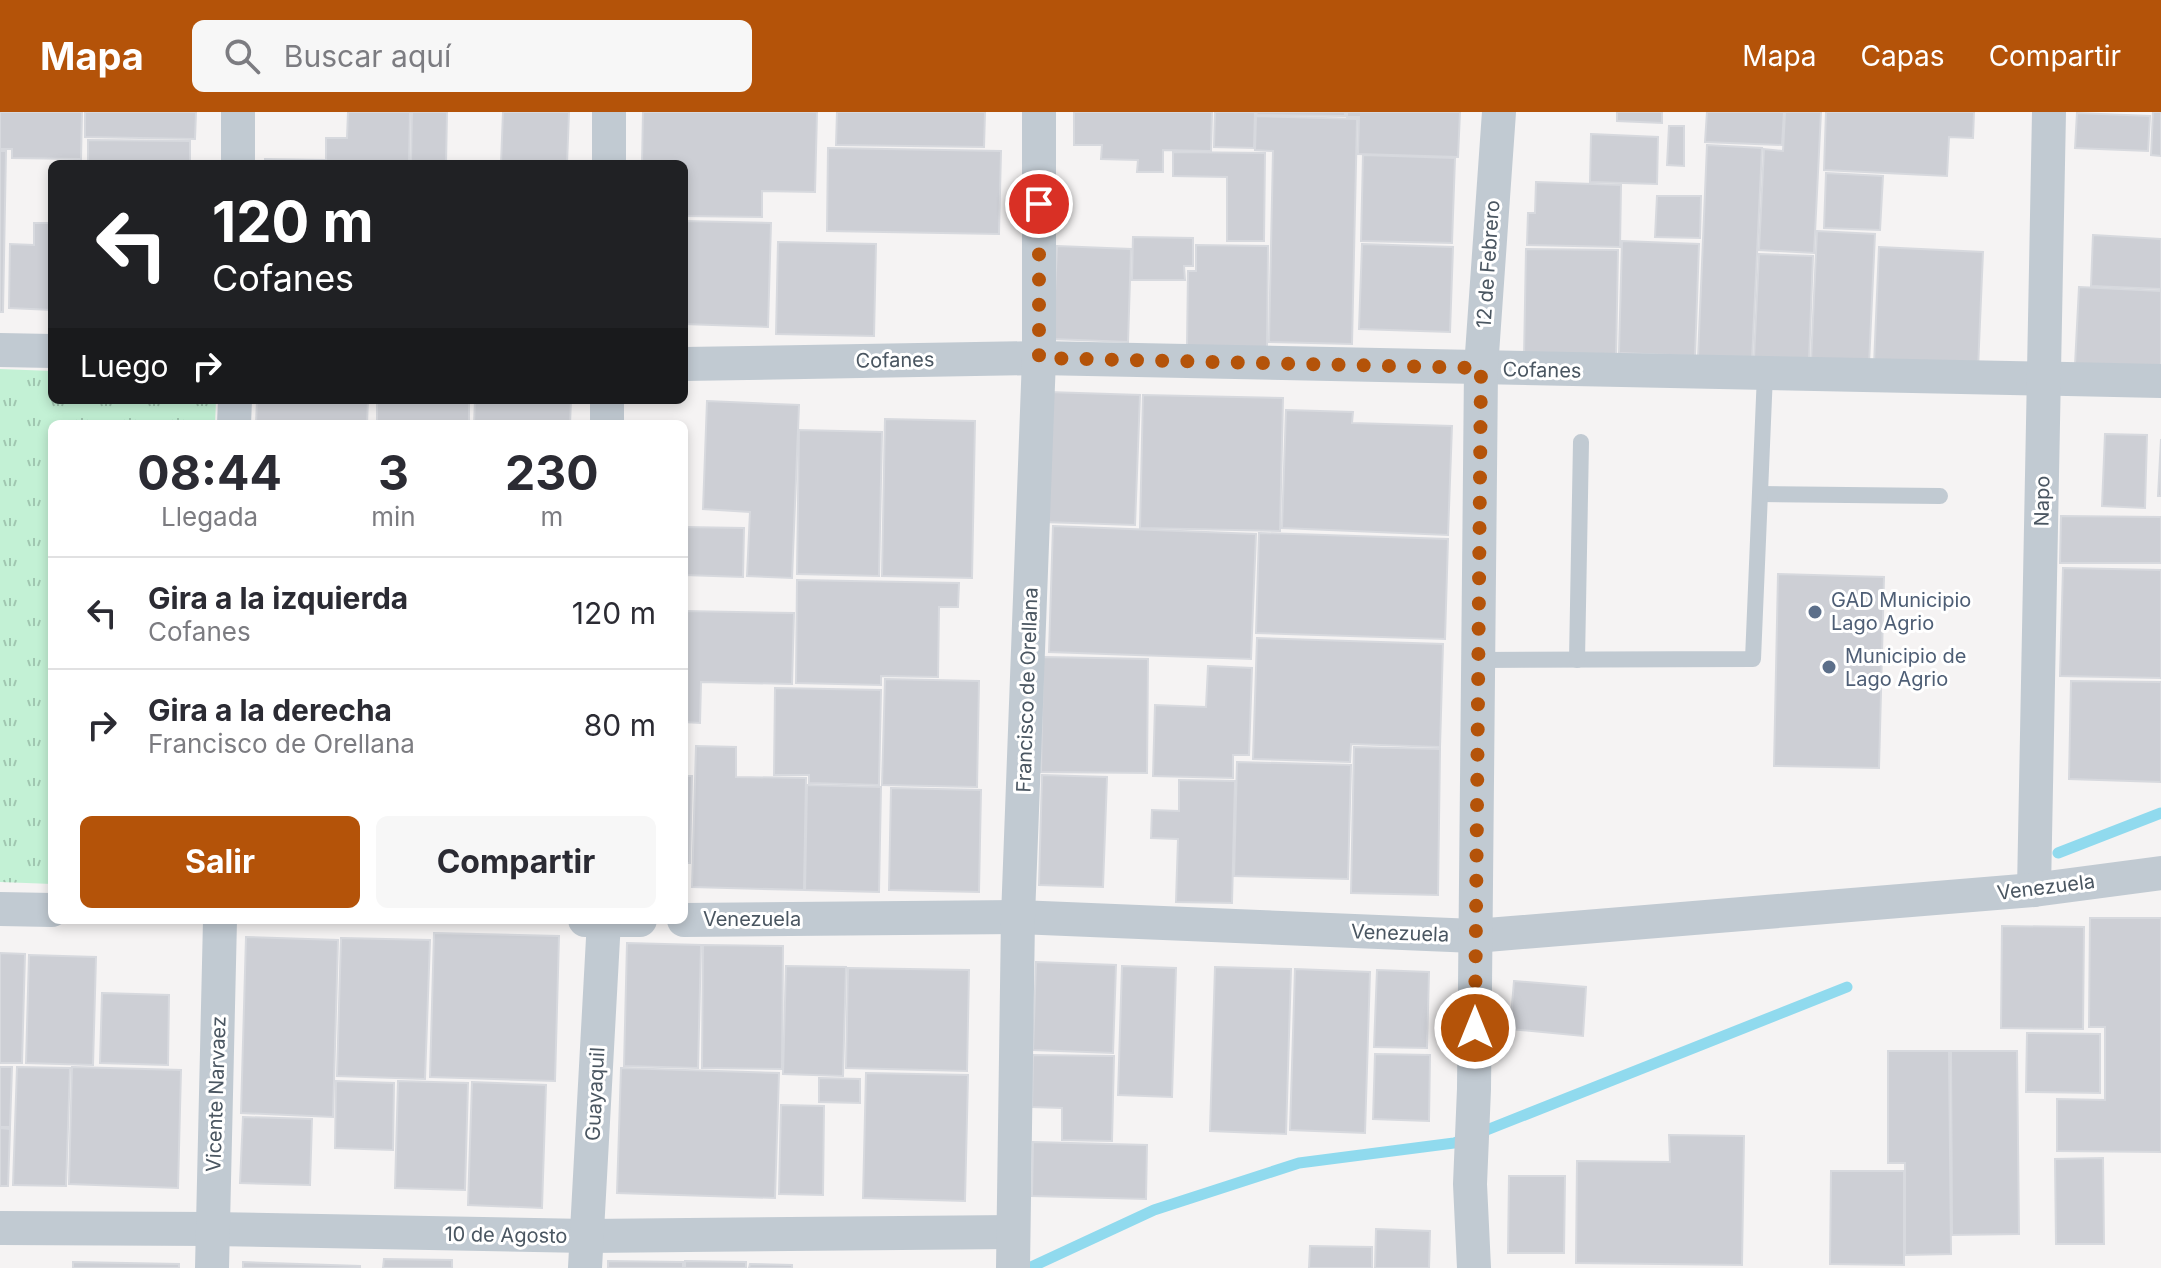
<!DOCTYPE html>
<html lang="es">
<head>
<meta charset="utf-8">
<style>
  body { margin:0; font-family:Inter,sans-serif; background:#f7f7f7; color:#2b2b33; height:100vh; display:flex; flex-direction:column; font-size:30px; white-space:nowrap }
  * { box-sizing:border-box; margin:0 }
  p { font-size:26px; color:#7c7c81 }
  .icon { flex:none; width:44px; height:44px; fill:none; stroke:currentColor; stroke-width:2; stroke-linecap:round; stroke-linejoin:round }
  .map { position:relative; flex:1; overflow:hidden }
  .sheet { position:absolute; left:48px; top:308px; width:640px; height:504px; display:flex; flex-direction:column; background:#fff; border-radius:12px; box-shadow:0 4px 12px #0003 }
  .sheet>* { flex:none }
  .guide { position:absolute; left:48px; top:48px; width:640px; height:244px; border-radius:12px; box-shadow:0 4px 12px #0003; background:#202124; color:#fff; overflow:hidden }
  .pin { position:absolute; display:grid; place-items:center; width:68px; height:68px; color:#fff; margin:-34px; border:4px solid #fff; border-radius:50%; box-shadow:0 2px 8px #0007 }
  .me { position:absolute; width:88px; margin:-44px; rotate:0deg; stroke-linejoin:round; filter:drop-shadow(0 0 6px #0008) }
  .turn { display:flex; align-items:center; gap:28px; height:168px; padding:0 32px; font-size:36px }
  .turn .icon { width:104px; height:104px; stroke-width:2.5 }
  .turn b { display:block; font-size:56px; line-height:68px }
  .then { display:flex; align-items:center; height:76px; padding:0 32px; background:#0003; gap:16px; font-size:30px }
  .eta { display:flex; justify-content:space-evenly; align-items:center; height:136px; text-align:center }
  .eta b { font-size:48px; font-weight:700; line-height:56px }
  .cta { display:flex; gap:16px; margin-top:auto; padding:16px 32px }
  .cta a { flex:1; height:92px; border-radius:12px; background:#b45309; color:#fff; font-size:32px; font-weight:700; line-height:92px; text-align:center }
  .cta a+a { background:#f7f7f7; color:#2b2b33 }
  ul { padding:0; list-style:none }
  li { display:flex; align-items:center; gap:24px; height:112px; padding:0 32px; border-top:2px solid #e1e1e2 }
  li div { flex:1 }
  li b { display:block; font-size:30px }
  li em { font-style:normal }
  header { display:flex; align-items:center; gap:48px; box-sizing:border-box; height:112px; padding:0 40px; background:#b45309; color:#fff }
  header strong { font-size:38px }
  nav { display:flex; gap:44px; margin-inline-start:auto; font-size:28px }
  .search { width:560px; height:72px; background:#f7f7f7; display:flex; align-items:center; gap:20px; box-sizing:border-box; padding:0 28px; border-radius:12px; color:#7c7c81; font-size:30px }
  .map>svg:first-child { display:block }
</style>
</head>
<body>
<header>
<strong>Mapa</strong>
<div class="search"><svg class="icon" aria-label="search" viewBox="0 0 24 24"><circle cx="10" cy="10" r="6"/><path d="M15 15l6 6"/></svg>Buscar aquí</div>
<nav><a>Mapa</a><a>Capas</a><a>Compartir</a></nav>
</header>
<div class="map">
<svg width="2161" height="1156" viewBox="0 0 2161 1156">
  <defs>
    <pattern id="park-tufts" width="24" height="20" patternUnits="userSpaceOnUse" patternTransform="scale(2)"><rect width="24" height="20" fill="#c3f1d5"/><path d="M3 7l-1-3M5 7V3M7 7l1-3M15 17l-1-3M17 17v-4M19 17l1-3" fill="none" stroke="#a0c6b0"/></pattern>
  </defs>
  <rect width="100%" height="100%" fill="#f5f3f3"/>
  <!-- park -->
  <polygon fill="url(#park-tufts)" points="0,257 52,259 52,288 216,288 215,312 52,312 52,772 0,770"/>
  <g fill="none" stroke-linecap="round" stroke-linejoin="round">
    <!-- stream -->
    <g stroke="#90daee" stroke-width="11">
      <polyline points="2058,741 2161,701"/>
      <polyline points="1029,1156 1154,1098 1299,1051 1454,1031 1847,875"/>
    </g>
  </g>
  <!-- building -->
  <g fill="#cdcfd5" stroke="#d7d9de" stroke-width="2">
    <polygon points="0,0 82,0 81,47 12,46 12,37 0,37"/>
    <polygon points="85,0 196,0 195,27 85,25"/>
    <polygon points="348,0 410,0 409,52 265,52 265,47 326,48 326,26 347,26"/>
    <polygon points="412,0 447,0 446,52 411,52"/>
    <polygon points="503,0 569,0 567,52 501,52"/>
    <polygon points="643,0 817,0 815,80 762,79 762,105 684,104 684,52 642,52"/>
    <polygon points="837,0 985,0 984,35 836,33"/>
    <polygon points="1074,0 1212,0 1211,39 1163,38 1163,60 1137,60 1138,48 1101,47 1102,33 1074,33"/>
    <polygon points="1215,0 1255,0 1254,36 1214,35"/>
    <polygon points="1257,0 1345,0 1345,4 1256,3"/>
    <polygon points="1347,0 1460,0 1458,45 1358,42 1359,5 1347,5"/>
    <polygon points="1617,0 1662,0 1662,11 1617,9"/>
    <polygon points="1707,0 1784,0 1782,33 1705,30"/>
    <polygon points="1785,0 1821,0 1814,141 1759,138 1764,37 1783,39"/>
    <polygon points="1826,0 1974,0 1973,26 1949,25 1947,64 1824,58"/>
    <polygon points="2153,0 2161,0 2161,44 2151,43"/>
    <polygon points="2077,1 2150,4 2148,39 2075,36"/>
    <polygon points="1256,4 1357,7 1352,232 1269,230 1273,39 1255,38"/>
    <polygon points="1669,14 1684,14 1684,54 1667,53"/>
    <polygon points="1591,22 1658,25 1657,72 1590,70"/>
    <polygon points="88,28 190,29 190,52 88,52"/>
    <polygon points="1707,33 1762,36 1752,248 1698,246"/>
    <polygon points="828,36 1001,39 999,122 827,119"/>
    <polygon points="0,39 6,39 3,200 0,200"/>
    <polygon points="1173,40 1265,41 1264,129 1227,129 1227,65 1173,64"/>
    <polygon points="1363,43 1455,46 1452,131 1361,129"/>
    <polygon points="1826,61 1883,64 1880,118 1824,116"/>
    <polygon points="1536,70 1621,73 1620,135 1527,133 1528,101 1535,101"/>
    <polygon points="1657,84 1701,84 1700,126 1655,125"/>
    <polygon points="684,109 771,111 768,215 684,212"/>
    <polygon points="34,111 52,111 52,198 9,196 10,132 34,133"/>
    <polygon points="1817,119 1875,122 1869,253 1811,250"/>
    <polygon points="2093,123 2161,127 2161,177 2091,174"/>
    <polygon points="1133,125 1193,126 1193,154 1184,154 1185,168 1132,168"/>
    <polygon points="1622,129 1699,132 1695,244 1619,241"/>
    <polygon points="778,130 876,132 874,224 776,222"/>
    <polygon points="1362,132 1453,135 1450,220 1359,217"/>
    <polygon points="1196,133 1268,134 1267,236 1187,235 1188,159 1196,159"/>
    <polygon points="1057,134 1131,137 1128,230 1053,227"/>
    <polygon points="1879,135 1983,140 1978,257 1874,253"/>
    <polygon points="1526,137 1618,138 1616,247 1524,246"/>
    <polygon points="1759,142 1813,144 1809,248 1754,246"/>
    <polygon points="2079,175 2161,179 2161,257 2075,253"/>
    <polygon points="1048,280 1140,283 1135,413 1043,410"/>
    <polygon points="1143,283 1283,286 1280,419 1140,416"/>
    <polygon points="257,288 368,288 367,312 256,312"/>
    <rect x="377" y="288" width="92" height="24"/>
    <polygon points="475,288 571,288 570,312 474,312"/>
    <polygon points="707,289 799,293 792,466 747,464 750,400 703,397"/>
    <polygon points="1286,298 1353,300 1352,311 1452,314 1448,423 1282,416"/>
    <polygon points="885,307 975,309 972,466 882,464"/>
    <polygon points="799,318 882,320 879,464 797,462"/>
    <polygon points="2105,322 2147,323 2145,396 2102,394"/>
    <polygon points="2161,327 2161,384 2158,384"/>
    <polygon points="2061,404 2161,405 2161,451 2060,451"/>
    <polygon points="1053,414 1256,422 1251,547 1049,540"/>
    <polygon points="684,415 744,416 743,465 684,463"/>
    <polygon points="1259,421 1448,427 1445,527 1256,521"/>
    <polygon points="2063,456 2161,458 2161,566 2060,564"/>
    <polygon points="1778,462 1884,465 1879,656 1774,654"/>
    <polygon points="797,468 959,471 958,495 939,495 938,565 881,564 881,573 796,571"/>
    <polygon points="684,499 794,501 792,572 701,570 700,611 684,610"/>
    <polygon points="1257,526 1443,532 1440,635 1351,632 1350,650 1253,647"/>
    <polygon points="1043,545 1148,547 1147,661 1041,660"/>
    <polygon points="1208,554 1252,556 1249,643 1233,643 1233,666 1153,664 1155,593 1206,595"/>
    <polygon points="885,567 979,569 977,675 882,673"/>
    <polygon points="2071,569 2161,570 2161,670 2069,667"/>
    <polygon points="775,576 881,578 879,673 809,671 809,663 774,663"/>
    <polygon points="696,634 736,635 736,665 806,666 804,778 692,775"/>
    <polygon points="1354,635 1440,637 1438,783 1351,781"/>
    <polygon points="1237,650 1351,653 1348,767 1234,764"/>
    <polygon points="1042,663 1107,665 1103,775 1039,773"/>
    <polygon points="684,664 692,664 690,751 684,751"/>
    <polygon points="1179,668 1235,669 1232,791 1176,790 1178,727 1151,726 1152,698 1179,699"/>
    <polygon points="807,673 881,675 879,780 805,778"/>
    <polygon points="891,676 981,678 979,780 889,778"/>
    <polygon points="2090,806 2161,806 2161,1040 2057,1039 2057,987 2105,988 2105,915 2089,915"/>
    <polygon points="2002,814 2084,815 2083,917 2001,916"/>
    <polygon points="434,821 559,824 555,969 430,965"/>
    <polygon points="246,825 338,828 333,1005 241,1001"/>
    <polygon points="341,826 430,828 425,967 337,964"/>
    <polygon points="627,831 701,833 698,956 624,954"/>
    <polygon points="703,833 783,834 782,957 702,956"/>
    <polygon points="0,841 25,842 22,951 0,951"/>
    <polygon points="29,843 96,845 93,953 26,951"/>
    <polygon points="1036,850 1116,853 1113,941 1033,938"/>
    <polygon points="786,854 846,855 843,964 783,962"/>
    <polygon points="1122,854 1176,856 1172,985 1118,983"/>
    <polygon points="1215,855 1291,857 1286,1022 1210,1019"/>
    <polygon points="848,856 969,858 967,959 846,956"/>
    <polygon points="1295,857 1370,860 1365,1021 1290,1018"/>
    <polygon points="1377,858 1429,860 1427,936 1374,935"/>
    <polygon points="1514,869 1586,875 1583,924 1510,917"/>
    <polygon points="102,881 169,883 168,953 100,951"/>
    <polygon points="2027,921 2100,922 2100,981 2026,980"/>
    <polygon points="1888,939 1949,939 1951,1142 1905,1143 1905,1051 1888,1051"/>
    <polygon points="1951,939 2017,939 2019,1122 1952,1123"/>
    <polygon points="1375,942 1430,943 1429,1009 1373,1007"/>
    <polygon points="1033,943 1114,944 1112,1029 1062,1028 1062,996 1032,995"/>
    <polygon points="0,955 12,955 10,1015 0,1015"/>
    <polygon points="17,955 70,956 66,1074 13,1073"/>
    <polygon points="72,955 181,958 178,1076 69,1072"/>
    <polygon points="621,956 779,961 775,1086 617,1081"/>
    <polygon points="866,961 968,963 965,1089 863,1086"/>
    <polygon points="819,966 860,967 860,991 819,990"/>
    <polygon points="336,969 394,971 393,1038 335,1036"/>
    <polygon points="398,969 468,971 465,1078 395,1076"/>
    <polygon points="472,970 546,973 542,1096 468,1093"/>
    <polygon points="781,993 824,994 823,1083 779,1082"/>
    <polygon points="243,1005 312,1007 310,1073 240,1071"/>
    <polygon points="0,1016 10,1017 8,1074 0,1074"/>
    <polygon points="1669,1023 1744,1024 1742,1153 1576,1151 1577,1049 1670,1050"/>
    <polygon points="1033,1030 1147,1033 1146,1087 1032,1084"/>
    <polygon points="2103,1046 2104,1132 2056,1132 2055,1047"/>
    <polygon points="1831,1059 1904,1059 1904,1153 1830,1152"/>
    <polygon points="1509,1064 1565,1064 1564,1141 1508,1141"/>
    <polygon points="1376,1117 1430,1119 1429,1156 1375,1156"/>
    <polygon points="1310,1134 1372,1135 1372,1156 1309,1156"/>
    <polygon points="384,1147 452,1148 452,1156 383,1156"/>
    <polygon points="608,1149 683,1150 683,1156 608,1156"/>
    <polygon points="685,1149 746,1150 746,1156 685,1156"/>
    <polygon points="73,1150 179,1152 179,1156 73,1156"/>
    <polygon points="243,1150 360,1154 360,1156 243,1156"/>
    <polygon points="750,1152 792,1153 792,1156 749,1156"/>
  </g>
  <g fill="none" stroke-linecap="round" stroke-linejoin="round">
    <!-- service -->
    <g stroke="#c1cad2" stroke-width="16">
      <polyline points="1760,382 1940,384"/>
      <polyline points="1477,548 1753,547 1765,262"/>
      <polyline points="1577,548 1581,330"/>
    </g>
    <!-- minor -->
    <g stroke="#c1cad2" stroke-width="34">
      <polyline points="238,52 238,0"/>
      <polyline points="609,52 609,0"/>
      <polyline points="0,238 52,239"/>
      <polyline points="684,252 1039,246 2161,269"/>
      <polyline points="234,312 235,288"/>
      <polyline points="607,312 607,288"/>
      <polyline points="2034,778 2049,0"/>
      <polyline points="0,797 52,798"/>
      <polyline points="585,808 640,808"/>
      <polyline points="684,808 1018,805 1475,824 2034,778 2161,761"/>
      <polyline points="0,1116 212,1117 587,1124 1013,1120"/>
      <polyline points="212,1156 220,808"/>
      <polyline points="585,1156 604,808"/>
      <polyline points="1013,1156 1018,805 1039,246 1039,0"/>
      <polyline points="1474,1156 1470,1072 1474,977 1481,256 1499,0"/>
    </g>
  </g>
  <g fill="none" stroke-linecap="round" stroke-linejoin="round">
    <!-- route -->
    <polyline stroke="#b45309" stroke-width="14" stroke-dasharray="0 25.2" points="1039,92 1039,246 1481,256 1475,916"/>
  </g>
  <!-- markers -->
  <g fill="#5c6f8a" stroke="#fff" stroke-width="3">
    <circle cx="1815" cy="500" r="8"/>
    <circle cx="1829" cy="555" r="8"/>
  </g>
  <g text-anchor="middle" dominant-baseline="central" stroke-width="6" stroke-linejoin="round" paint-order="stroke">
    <!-- street labels -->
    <g font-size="20" fill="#4a5661" stroke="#fff">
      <text transform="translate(1488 152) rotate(-86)">12 de Febrero</text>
      <text transform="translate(895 248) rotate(-1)">Cofanes</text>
      <text transform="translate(1542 258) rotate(1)">Cofanes</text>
      <text transform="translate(2042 389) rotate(-89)">Napo</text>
      <text transform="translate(1027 578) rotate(-88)">Francisco de Orellana</text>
      <text transform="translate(2046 775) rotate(-7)">Venezuela</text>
      <text x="752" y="807">Venezuela</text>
      <text transform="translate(1400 821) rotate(2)">Venezuela</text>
      <text transform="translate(216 982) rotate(-88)">Vicente Narvaez</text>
      <text transform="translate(595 982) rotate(-87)">Guayaquil</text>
      <text transform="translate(506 1123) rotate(1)">10 de Agosto</text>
    </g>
    <!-- service labels -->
    <g font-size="20" fill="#4e5e75" stroke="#fff" text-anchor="start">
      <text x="1831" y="488">GAD Municipio<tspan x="1831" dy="23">Lago Agrio</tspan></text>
      <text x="1845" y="544">Municipio de<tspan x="1845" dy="23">Lago Agrio</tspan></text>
    </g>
  </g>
</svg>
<div class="pin" style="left:1039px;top:92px;background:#d93025"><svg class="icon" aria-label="arrive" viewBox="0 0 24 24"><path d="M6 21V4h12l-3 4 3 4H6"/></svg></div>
<svg class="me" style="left:1475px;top:916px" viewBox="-20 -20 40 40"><circle r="17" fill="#b45309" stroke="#fff" stroke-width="3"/><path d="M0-11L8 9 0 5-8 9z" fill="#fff"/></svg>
<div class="guide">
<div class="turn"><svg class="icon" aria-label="left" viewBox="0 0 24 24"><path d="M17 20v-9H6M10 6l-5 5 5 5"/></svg><div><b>120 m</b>Cofanes</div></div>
<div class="then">Luego<svg class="icon" aria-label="right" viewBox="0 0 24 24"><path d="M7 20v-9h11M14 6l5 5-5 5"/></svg></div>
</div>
<section class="sheet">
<div class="eta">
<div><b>08:44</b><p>Llegada</p></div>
<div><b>3</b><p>min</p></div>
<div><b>230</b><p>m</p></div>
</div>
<ul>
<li><svg class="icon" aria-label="left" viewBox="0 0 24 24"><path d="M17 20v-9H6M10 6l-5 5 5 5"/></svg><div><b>Gira a la izquierda</b><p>Cofanes</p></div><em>120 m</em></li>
<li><svg class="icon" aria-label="right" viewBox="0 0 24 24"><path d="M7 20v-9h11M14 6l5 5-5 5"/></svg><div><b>Gira a la derecha</b><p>Francisco de Orellana</p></div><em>80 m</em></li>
</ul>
<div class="cta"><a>Salir</a><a>Compartir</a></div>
</section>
</div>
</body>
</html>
